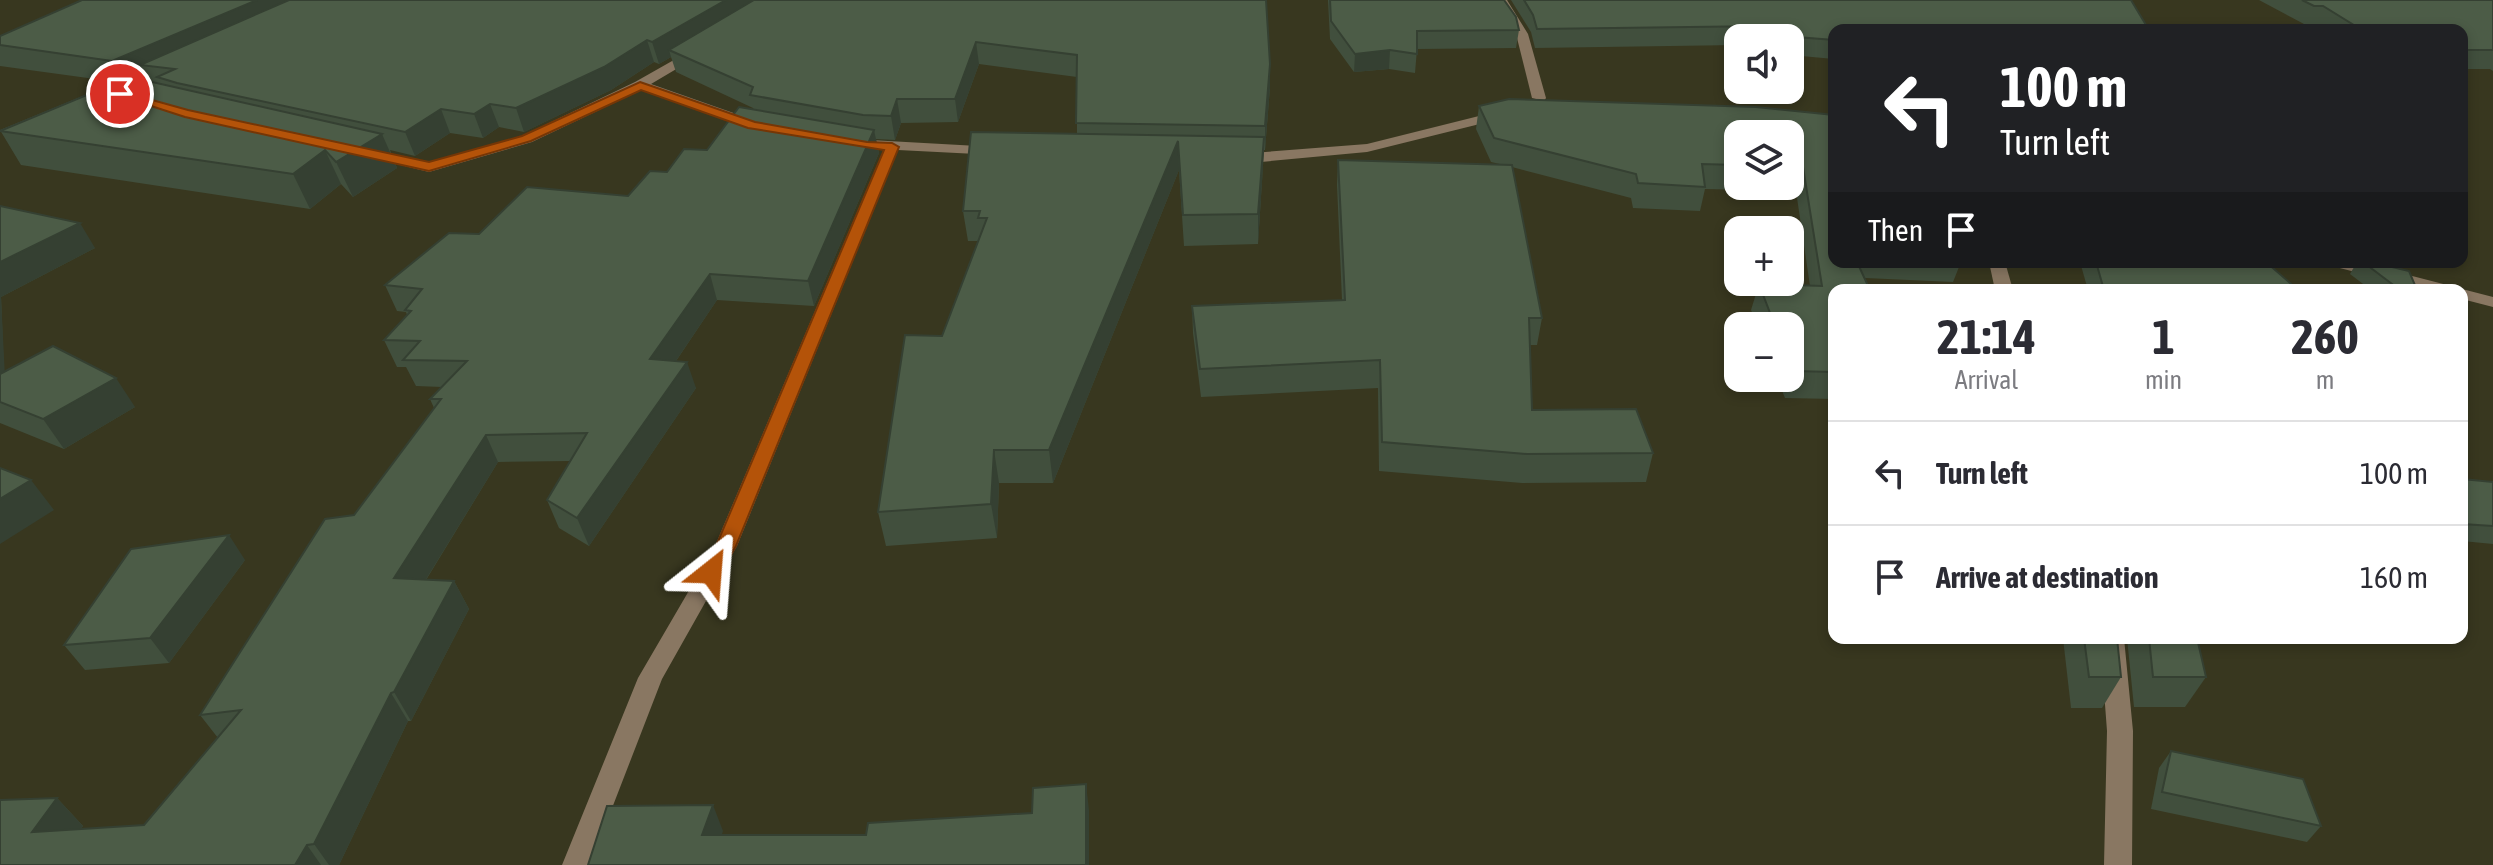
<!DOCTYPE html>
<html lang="en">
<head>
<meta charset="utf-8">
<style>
  body { margin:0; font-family:"Asap Condensed",sans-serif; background:#f2f2f3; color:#2b2b33; height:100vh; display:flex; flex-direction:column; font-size:30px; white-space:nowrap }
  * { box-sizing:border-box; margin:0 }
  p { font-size:26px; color:#7c7c81 }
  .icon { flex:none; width:44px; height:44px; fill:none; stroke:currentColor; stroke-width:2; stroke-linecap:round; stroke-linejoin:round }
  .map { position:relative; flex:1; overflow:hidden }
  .panel { position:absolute; left:1828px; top:284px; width:640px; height:360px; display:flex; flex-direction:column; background:#fff; border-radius:16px; box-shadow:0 4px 12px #0003 }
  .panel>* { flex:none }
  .guide { position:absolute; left:1828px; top:24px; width:640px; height:244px; border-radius:16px; box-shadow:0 4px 12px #0003; background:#202124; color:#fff; overflow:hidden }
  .fabs { position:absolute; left:1724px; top:24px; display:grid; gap:16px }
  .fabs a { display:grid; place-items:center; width:80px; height:80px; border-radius:16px; background:#fff; box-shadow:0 4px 12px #0003; font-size:40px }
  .pin { position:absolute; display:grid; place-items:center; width:68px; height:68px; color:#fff; margin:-34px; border:4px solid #fff; border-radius:50%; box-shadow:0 2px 8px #0007 }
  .me { position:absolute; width:88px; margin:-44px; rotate:28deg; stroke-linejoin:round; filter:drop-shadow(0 0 6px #0008) }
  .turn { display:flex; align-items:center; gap:28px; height:168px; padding:0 40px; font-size:36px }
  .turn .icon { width:104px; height:104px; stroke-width:2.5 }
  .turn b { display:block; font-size:56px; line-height:68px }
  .then { display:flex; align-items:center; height:76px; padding:0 40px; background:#0003; gap:16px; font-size:30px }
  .eta { display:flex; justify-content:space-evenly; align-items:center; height:136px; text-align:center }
  .eta b { font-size:48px; font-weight:700; line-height:56px }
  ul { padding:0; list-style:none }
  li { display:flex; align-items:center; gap:24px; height:104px; padding:0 40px; border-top:2px solid #e1e1e2 }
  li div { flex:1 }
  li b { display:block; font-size:30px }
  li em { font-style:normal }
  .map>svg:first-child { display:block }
</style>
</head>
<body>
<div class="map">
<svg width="2493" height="865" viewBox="0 0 2493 865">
  <rect width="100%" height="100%" fill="#38371f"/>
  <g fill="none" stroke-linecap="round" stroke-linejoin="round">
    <!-- minor -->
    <g fill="#897762" fill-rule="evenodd">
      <polygon points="1495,0 1507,0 1528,34 1546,98 1544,101 1532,98 1516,34"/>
      <polygon points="695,48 700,49 700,55 651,84 762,123 762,129 752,129 641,90 532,142 429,172 364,156 362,153 369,149 429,162 522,136 635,82"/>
      <polygon points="1503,110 1510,114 1508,117 1367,152 1239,164 1231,159 1239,154 1367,144"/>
      <polygon points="852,139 996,147 1003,151 996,155 898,150 737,546 662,679 590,865 562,865 638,678 715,546 884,149 847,146 847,140"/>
      <polygon points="1989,262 2005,262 2013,290 1995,290"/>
      <polygon points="2330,262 2358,262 2451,286 2454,290 2425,290 2332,266"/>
      <polygon points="2462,289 2493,297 2493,307 2462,299 2462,290 2457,290"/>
      <polygon points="2100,638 2124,638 2133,731 2132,865 2104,865 2107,731"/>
    </g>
  </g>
  <!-- wall -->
  <g fill="#414f3d" fill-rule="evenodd">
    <path d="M1266,0L1270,87L1265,150H1264L1258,244L1184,246L1179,170L1053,483H999L997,538L886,546L878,512L979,241H968L963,211L1077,134V77L979,64L958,122L901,123L895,140L876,139L879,153L814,306L717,300L676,361L696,388L589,546L559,528L547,500L570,461L498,462L426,580L454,581L469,609L411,721H408L339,865H0L57,798L83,826L81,829L144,825L218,738L200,715L354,515L434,408L430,399L442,387L416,386L406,367H397L384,340L407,315L406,312L397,311L385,285L479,234L628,196L667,172L707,150L754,110L753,108L676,72L671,57L659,64L654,62L611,90L524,132L499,127L483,138L450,133L415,156L390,150L397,168L353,197L341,184L310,209L21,165L0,130L117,82L0,66V36ZM146,74L149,81L136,78Z"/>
    <polygon points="1328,0 1504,0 1519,30 1516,48 1417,49 1415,73 1389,69 1354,72 1330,39"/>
    <polygon points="1511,0 2131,0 1834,30 1834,59 1790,55 1790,38 1738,38 1738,45 1535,48 1531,32"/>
    <polygon points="2259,0 2493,0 2493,71 2490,69 2462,69 2462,30 2323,30 2314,24 2304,24"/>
    <path d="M1479,106L1834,115V262H1961L1953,282L1865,278L1834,290V399L1785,398L1777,378H1790V326H1758L1751,310L1759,284L1810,286L1796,191L1705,189L1700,211L1633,208L1631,198L1512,167L1542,318L1537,345H1530L1532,410L1653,453L1646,482L1522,483L1379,471L1378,388L1201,397L1193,333L1192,306L1342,300L1337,185L1338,160L1504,165L1491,162L1476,129ZM1738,134H1790V186H1738Z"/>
    <polygon points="0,206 95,248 1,297 4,372 135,407 64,449 0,423"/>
    <polygon points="2080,262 2266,262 2298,290 2088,290"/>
    <polygon points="2357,262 2394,262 2391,267 2417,290 2371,290 2350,274"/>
    <polygon points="2462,479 2493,482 2493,544 2462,541"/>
    <polygon points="245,560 169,663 85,670 64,645"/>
    <polygon points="2063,638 2117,638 2121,677 2102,708 2071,708"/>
    <polygon points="2127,638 2197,638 2206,677 2185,707 2134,707"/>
    <polygon points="2171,751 2321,826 2307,842 2151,809 2159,768"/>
  </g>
  <!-- shaded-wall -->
  <g fill="#354032">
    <polygon points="257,0 316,0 140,65 146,74 125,83 112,61"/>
    <polygon points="726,0 767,0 669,50 671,57 659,64 652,42"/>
    <polygon points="647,40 654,62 611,90 524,132 516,108"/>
    <polygon points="976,42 979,64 958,122 955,99"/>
    <polygon points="1390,50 1389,69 1354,72 1355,54"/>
    <polygon points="1270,64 1270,87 1265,150 1265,126"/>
    <polygon points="897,99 901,123 895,140 891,116"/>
    <polygon points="490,104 499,127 483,138 474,114"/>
    <polygon points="441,109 450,133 415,156 405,132"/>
    <polygon points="874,130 879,153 814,306 808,281"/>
    <polygon points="382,134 397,168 353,197 336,162"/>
    <polygon points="1264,137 1263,166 1258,244 1258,214"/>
    <polygon points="1178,141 1179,170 1053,483 1049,450"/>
    <polygon points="325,150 341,184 310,209 293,174"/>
    <polygon points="80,223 95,248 1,297 6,398 0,390 0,262"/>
    <polygon points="710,274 717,300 659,386 650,359"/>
    <polygon points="687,362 696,388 589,546 577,518"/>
    <polygon points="116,378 135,407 64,449 43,419"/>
    <polygon points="486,435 498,462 409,607 394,578"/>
    <polygon points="994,450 999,483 997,538 991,504"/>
    <polygon points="31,480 54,510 0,544 0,499"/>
    <polygon points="229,535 245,560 169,663 150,638"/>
    <polygon points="454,581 469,609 411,721 394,692"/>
    <polygon points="391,693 408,721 339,865 329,865 314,844"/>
    <polygon points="1086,784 1089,810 1089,865 1086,865"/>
    <polygon points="57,798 83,826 59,860 32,832"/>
    <polygon points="713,805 723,831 713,861 702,835"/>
    <polygon points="307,845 321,865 295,865"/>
  </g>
  <!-- building -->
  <g fill="#4c5c47" stroke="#354032" stroke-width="2">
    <polygon points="82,0 257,0 112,61 0,45 0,36"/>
    <polygon points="289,0 726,0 652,42 647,40 604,67 516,108 490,104 474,114 441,109 405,132 177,83 157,77 175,69 140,65"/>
    <polygon points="754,0 1266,0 1270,64 1265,126 1076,123 1077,55 976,42 955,99 897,99 891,116 863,115 750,95 753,87 669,50"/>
    <polygon points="1330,0 1504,0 1516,17 1519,30 1417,31 1417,54 1390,50 1355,54 1331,21"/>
    <polygon points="1524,0 2131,0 2149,30 1834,30 1834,40 1770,35 1766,26 1537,29 1533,15"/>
    <polygon points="2302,0 2493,0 2493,50 2462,50 2462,30 2362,30 2323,6 2314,6"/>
    <polygon points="130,77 382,134 336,162 325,150 293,174 0,131"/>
    <polygon points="1509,99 1756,107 1834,115 1834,262 1857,262 1870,290 1834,290 1834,372 1793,371 1790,363 1790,326 1775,326 1759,284 1822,286 1803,167 1790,166 1790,134 1738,134 1738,165 1702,164 1705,187 1638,183 1636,174 1494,138 1479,106"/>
    <polygon points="739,107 874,130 808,281 710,274 650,359 687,362 577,518 547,500 587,433 486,435 394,578 454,581 394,692 391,693 314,844 307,845 295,865 0,865 0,800 57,798 32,832 144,825 241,710 200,715 325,519 354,515 441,399 430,399 467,361 403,360 420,341 384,340 411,311 405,310 422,289 385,285 449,233 479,234 527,187 628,196 650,171 667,172 684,149 707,150"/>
    <polygon points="971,132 1264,137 1258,214 1183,215 1178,141 1049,450 994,450 991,504 878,512 905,335 942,336 987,218 978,218 980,211 963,211"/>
    <polygon points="1338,160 1512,165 1542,318 1529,318 1532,410 1636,409 1653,453 1527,454 1382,442 1380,360 1200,369 1192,306 1345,300"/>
    <polygon points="0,206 80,223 0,262"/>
    <polygon points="2096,262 2266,262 2298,290 2104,290"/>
    <polygon points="2363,262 2371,262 2409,271 2417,290 2400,290"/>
    <polygon points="53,346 116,378 43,419 0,402 0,374"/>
    <polygon points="0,468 31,480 0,499"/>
    <polygon points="2462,479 2493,482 2493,526 2462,524"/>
    <polygon points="229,535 150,638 64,645 131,549"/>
    <polygon points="2084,638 2117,638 2121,677 2089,677"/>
    <polygon points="2149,638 2197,638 2206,677 2153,677"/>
    <polygon points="2171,751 2303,779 2321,826 2162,792"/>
    <polygon points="1086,784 1086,865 588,865 607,806 713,805 702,835 866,835 868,823 1032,813 1033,788"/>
  </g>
  <!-- route -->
  <polygon fill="#b45309" stroke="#753606" stroke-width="2" points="640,82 755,122 867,142 892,143 899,147 736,546 718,578 704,578 701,572 716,546 884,150 748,128 641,90 531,141 429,171 185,117 114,94 120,91 188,110 429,162 522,136"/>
</svg>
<div class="fabs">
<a><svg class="icon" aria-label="sound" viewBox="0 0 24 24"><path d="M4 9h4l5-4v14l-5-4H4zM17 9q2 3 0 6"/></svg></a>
<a><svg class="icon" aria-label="layers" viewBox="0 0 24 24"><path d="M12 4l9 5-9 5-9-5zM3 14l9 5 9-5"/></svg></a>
<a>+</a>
<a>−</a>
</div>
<div class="pin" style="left:120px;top:94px;background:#d93025"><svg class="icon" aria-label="arrive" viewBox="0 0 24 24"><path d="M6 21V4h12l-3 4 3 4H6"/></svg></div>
<svg class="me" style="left:711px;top:572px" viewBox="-20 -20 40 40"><path d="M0-17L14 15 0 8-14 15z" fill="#b45309" stroke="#fff" stroke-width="4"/></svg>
<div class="guide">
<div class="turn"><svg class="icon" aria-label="left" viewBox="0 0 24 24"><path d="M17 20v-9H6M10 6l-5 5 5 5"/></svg><div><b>100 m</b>Turn left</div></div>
<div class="then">Then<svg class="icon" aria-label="arrive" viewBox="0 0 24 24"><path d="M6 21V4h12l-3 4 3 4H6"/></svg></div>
</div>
<section class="panel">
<div class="eta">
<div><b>21:14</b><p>Arrival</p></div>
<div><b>1</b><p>min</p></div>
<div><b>260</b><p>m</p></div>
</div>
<ul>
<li><svg class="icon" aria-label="left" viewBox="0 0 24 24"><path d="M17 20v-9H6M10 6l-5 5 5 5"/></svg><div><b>Turn left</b></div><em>100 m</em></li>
<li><svg class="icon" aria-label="arrive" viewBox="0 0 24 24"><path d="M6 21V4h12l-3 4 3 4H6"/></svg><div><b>Arrive at destination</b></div><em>160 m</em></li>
</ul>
</section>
</div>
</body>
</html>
